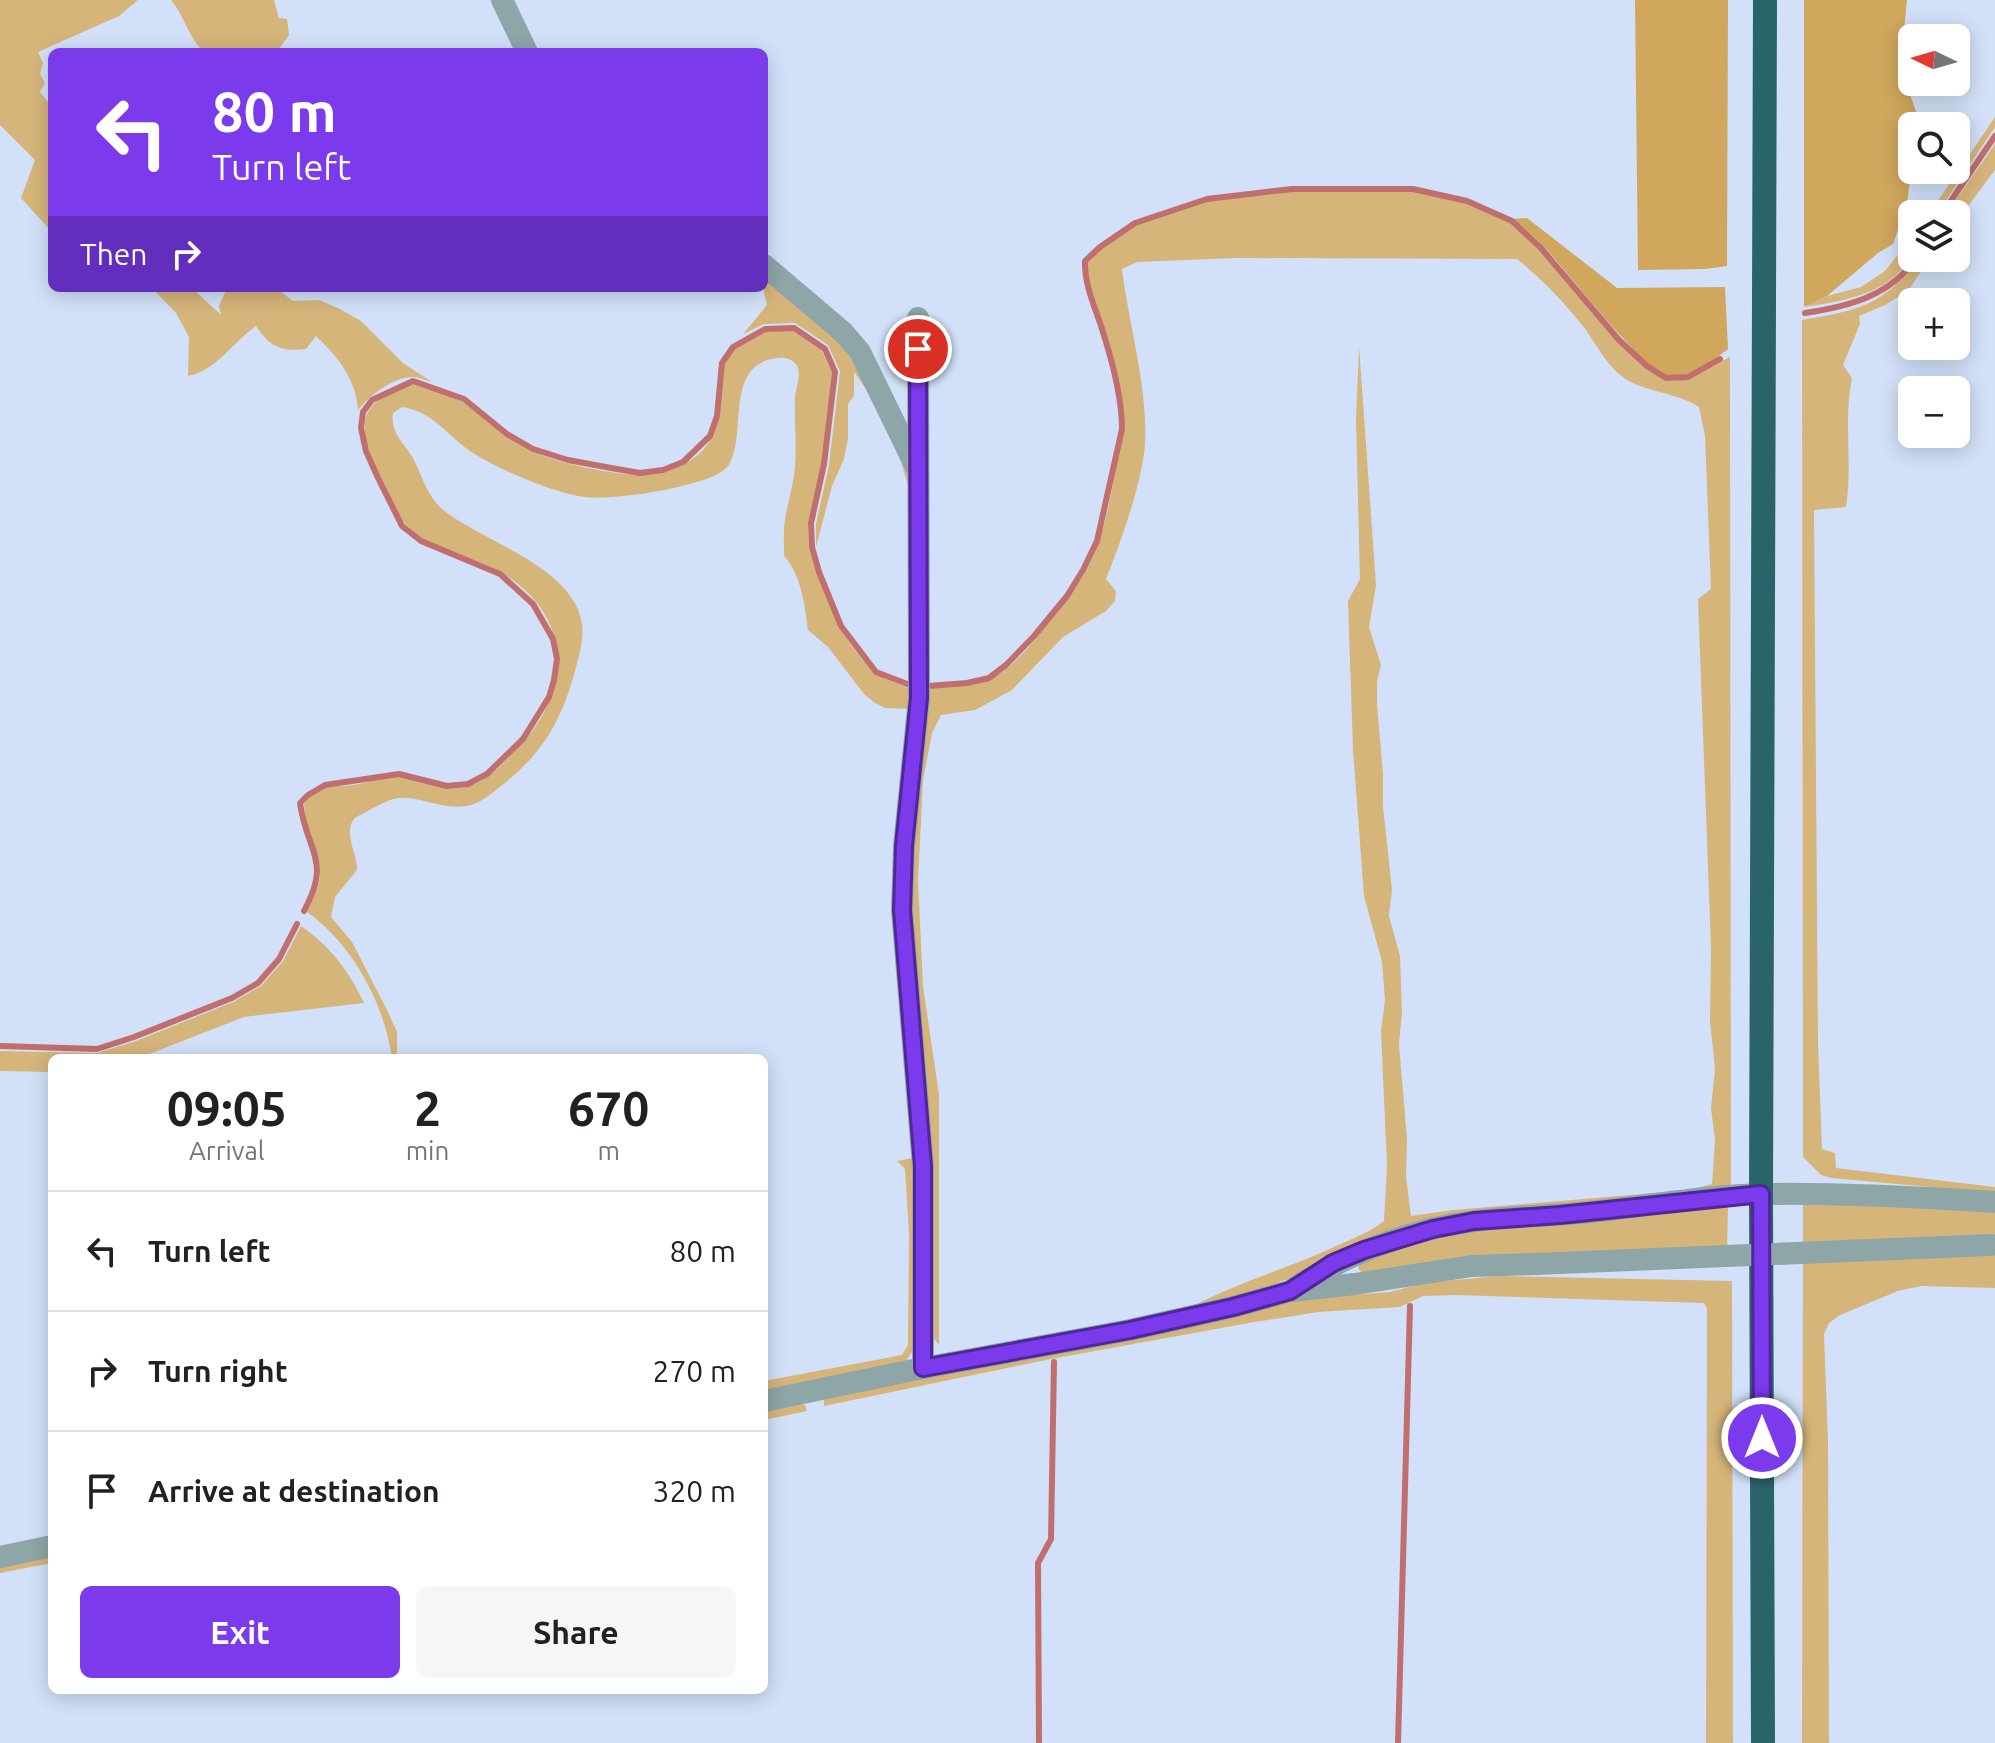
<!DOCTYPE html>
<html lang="en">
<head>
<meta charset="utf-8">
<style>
  body { margin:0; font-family:Ubuntu,sans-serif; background:#f6f6f6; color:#202124; height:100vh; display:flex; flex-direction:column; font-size:30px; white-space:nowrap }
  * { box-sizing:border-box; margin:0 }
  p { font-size:26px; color:#757577 }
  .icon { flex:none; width:44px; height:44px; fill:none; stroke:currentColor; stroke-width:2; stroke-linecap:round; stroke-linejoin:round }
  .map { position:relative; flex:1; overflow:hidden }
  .drawer { position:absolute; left:48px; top:1054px; width:720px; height:640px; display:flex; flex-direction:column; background:#fff; border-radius:12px; box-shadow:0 4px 20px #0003 }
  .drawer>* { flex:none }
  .top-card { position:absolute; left:48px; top:48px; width:720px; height:244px; border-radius:12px; box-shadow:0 4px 20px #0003; background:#7c3aed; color:#fff; overflow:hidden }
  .needle { width:52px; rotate:275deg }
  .fabs { position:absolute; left:1898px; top:24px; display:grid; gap:16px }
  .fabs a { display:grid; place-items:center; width:72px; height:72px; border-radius:12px; background:#fff; box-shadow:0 4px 20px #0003; font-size:40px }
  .pin { position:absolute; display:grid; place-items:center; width:68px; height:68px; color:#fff; margin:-34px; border:4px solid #fff; border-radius:50%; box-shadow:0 2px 8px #0007 }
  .me { position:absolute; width:88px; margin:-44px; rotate:0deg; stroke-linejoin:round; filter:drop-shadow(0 0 6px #0008) }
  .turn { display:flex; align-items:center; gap:28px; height:168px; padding:0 32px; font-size:36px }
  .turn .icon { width:104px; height:104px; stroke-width:2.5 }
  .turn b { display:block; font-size:56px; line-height:68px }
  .then { display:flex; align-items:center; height:76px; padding:0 32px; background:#0003; gap:16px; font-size:30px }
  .eta { display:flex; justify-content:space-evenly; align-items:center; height:136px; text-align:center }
  .eta b { font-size:48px; font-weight:700; line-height:56px }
  .primary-button { display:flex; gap:16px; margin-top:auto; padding:16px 32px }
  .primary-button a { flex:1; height:92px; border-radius:12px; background:#7c3aed; color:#fff; font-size:32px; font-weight:700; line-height:92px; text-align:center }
  .primary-button a+a { background:#f6f6f6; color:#202124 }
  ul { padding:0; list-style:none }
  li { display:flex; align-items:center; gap:24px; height:120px; padding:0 32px; border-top:2px solid #e0e0e0 }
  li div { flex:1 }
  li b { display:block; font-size:30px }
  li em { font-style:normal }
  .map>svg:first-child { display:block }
</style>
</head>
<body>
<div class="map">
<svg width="1995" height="1743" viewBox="0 0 1995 1743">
  <rect width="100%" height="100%" fill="#d2e1f9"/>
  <!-- green -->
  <g fill="#d6b57b">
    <polygon points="0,0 138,0 119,16 38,52 43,63 40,74 45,83 40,92 52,107 52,232 21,198 35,160 0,125"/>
    <path d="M171,0H274L279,18L287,19L289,35L277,52H204C188,37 185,17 171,0Z"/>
    <polygon points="1995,117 1995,127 1937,214 1929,214"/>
    <polygon points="1995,144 1995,170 1956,222 1956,214 1946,214"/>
    <path d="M1292,191C1363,190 1449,180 1511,224C1547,249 1638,379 1669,380C1692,382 1709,366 1730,357L1731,1192L1544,1210L1311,1269L1273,1285L1187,1309C1234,1284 1286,1269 1334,1247C1351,1239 1369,1233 1384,1221L1387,1166L1381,1031L1385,1000L1382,962L1364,896L1353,750L1348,601L1360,579L1356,420L1359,346L1376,585L1369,627L1381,665L1377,681V704L1383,774V806L1392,890L1389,916L1400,956L1402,1012L1399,1044L1407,1139L1406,1177L1411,1216L1453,1210L1690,1190L1712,1184L1715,1140L1711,1108L1715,1069L1710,1021L1711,948L1698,599L1711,589L1705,436L1699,407C1676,392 1647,393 1624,378C1608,367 1597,346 1586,330C1565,303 1543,280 1517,259L1236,258L1137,262L1122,269C1129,326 1151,399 1144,454C1138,494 1121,541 1106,579L1116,591L1115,601L1106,611L1063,637L1012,690L975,710L941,715L932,733L923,780L918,880L923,986L939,1095V1345L933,1337L908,917L928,688C948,685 970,688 989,680C1011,670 1032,644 1046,625C1059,607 1075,591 1086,571C1109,528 1113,476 1124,429C1124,394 1113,356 1102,323C1096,303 1087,283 1087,262L1101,249L1136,225L1208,201Z"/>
    <path d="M1912,237C1912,291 1845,301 1804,307L1827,296L1861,287L1885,271Z"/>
    <path d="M1917,258H1930L1908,291L1885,305L1859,316L1860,324L1843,365L1852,378C1843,421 1853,464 1846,507L1814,510L1818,1044L1822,1149L1835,1153L1836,1168L1995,1187V1193L1831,1178L1821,1175L1803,1157L1802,320C1855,311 1886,306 1917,258Z"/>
    <path d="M764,272L838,335L913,471V508C904,459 883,411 854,372V396L848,404V439L844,459L832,486L816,547V524L829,465L840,371L828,345L795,323L764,324L743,334L767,305L763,288Z"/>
    <path d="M152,288H192L221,315L219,306L227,288H276L293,301L319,300L340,309L361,321L403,363L432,382C427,381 419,377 413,377C393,377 369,396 358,410C356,379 338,357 316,336L306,349C281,352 270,347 256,326C233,342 216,371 188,376L189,337L176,313Z"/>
    <path d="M766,331H793L822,351L832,373L822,464L808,523L809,548L838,627L852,646L874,674L913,690L910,709L885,708L875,703L864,694L828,647L808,630C805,606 801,574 784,556C784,542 783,527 786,514C789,498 794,482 795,466C797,443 794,422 795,399C795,386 806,369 791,360C784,356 774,358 767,360C727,375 746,431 730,463C724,474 705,480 693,483C667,491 612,500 585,497C555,494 492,467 467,449C445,432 432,412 402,407L393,413C390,434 405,443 414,460C422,476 427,495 441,508C477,540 574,565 582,624C584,639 579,656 575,671C561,722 543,753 501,786C492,793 482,802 471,805C444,812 422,796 399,798C389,799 380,805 371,809C367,812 359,815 355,818C342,831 358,855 357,870L335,897L331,917L352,942L388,1012L397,1032V1058H392C384,1003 353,945 307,912C336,858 309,855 304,804C309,798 314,792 322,789C331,785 343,787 352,785C368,783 384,776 400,777C423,779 442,792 466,787C486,783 500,766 514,752C572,695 576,618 502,573C472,554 429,553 405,524C394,512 387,491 380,476C357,426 354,402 413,384C429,389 450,393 464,403C487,417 504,437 528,449C551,462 614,475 641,475C655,475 669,472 682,465C741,436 703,385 734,350C742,341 755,336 766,331Z"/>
    <path d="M301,926C330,946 349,971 364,1003L244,1017L139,1058H52V1072L0,1071V1051L97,1053L136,1041L233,1002L261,986L283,961Z"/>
    <polygon points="917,1157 917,1344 905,1363 764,1394 764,1381 902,1355 908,1345 909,1233 905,1169 897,1161"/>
    <polygon points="1803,1200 1995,1209 1995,1288 1921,1286 1898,1291 1840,1315 1829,1323 1824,1334 1828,1440 1829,1743 1802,1743"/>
    <polygon points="1728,1207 1727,1253 1363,1274 1358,1268 1361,1261 1426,1236"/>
    <polygon points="1497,1276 1732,1281 1733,1743 1706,1743 1707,1309 1704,1303 1457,1295 1423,1296 1400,1307 1318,1312 1249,1323 1051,1359 824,1406 824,1395 1286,1300 1390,1292 1424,1283"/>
    <polygon points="799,1404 805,1405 807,1411 764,1420 764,1410"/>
    <polygon points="52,1555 52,1563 0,1573 0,1565"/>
  </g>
  <!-- forest -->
  <g fill="#d0a75d">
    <polygon points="1635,0 1728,0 1727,266 1705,269 1638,270"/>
    <polygon points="1804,0 1907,0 1902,51 1904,77 1919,120 1918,126 1912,126 1912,162 1907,204 1893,244 1878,253 1827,296 1804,307"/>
    <path d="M1527,218L1617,288L1725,287L1728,349C1713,361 1687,380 1667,376C1643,370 1567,271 1545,248C1535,237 1524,228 1513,219Z"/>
  </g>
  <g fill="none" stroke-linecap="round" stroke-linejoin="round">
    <!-- stream -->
    <g stroke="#c16e6e" stroke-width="6">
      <polyline points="1942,214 1995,136"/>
      <path d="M1805,313C1846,307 1892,296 1915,258"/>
      <path d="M928,686L967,683L989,678L1006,665L1034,636L1067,596L1083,570L1097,541L1122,429C1122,396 1112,360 1102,329C1095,307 1084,284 1085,261L1100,247L1135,223L1207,199L1292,189H1413L1467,201L1512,221L1540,247L1619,340L1647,366L1666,378L1688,377L1720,359"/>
      <path d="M304,911C332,859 307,853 300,803L308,795L325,785L399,774L447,786L468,784L487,774L523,739L549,697L554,680L557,659L553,639L533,604L500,574L421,541L402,526L378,478L366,451L361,428L363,412L372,400L413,381L464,399L507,434L533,449L568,460L611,468L640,473L663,470L683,462L710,436L717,416L722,363L733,347L765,329L794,328L825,349L835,372L824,464L811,523L812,547L819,572L841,626L876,672L910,685"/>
      <polyline points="0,1046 97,1049 134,1037 232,998 258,983 279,959 297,924"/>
      <polyline points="1039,1743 1038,1563 1051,1539 1054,1362"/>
      <polyline points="1398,1743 1410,1306"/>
    </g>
    <!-- minor -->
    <g stroke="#8ea6a8" stroke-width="22">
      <polyline points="502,0 527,52"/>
      <polyline points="764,265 844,333 860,352 916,467"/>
      <polyline points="918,318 919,698 904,846 902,910 923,1166 923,1368"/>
      <path d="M1294,1288C1350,1253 1409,1229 1475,1221C1513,1216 1551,1216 1589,1212C1646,1206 1708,1195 1765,1194C1841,1193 1918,1197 1995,1202"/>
      <polyline points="764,1401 923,1368 1130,1330 1233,1307 1290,1291 1355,1284 1472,1266 1535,1264"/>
      <polyline points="0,1557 52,1546"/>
    </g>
    <!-- highway -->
    <polyline stroke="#296468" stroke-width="24" points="1763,1743 1761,1194 1765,0"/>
    <!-- minor-bridge -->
    <polyline stroke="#8ea6a8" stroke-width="22" points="1535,1264 1991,1245"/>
  </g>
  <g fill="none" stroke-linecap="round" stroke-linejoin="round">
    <!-- route casing -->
    <g stroke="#51269a" stroke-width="20">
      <polyline id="route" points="918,349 919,698 904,846 902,910 923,1166 923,1368 1130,1330 1233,1307 1290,1291 1333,1263 1364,1250 1433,1229 1474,1221 1560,1215 1761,1194 1762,1438"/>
    </g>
    <!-- route -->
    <use href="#route" stroke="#7c3aed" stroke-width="14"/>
  </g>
</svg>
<div class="fabs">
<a><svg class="needle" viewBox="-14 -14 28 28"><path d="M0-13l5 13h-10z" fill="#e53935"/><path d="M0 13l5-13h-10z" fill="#757577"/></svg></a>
<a><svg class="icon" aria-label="search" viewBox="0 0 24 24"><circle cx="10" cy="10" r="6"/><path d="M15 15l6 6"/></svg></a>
<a><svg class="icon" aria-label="layers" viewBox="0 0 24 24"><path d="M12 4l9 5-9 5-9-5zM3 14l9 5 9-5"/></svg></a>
<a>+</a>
<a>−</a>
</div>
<div class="pin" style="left:918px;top:349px;background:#d93025"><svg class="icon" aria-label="arrive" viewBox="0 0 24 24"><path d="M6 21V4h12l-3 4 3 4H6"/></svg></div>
<svg class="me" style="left:1762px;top:1438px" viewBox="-20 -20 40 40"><circle r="17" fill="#7c3aed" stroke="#fff" stroke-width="3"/><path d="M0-11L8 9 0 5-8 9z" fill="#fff"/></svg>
<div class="top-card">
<div class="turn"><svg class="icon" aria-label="left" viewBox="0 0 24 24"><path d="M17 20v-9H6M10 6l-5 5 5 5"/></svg><div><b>80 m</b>Turn left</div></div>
<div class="then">Then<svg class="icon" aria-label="right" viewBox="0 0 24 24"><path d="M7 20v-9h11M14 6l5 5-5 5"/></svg></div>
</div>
<section class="drawer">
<div class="eta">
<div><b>09:05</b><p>Arrival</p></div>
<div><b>2</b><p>min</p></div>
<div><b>670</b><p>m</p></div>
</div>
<ul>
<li><svg class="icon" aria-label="left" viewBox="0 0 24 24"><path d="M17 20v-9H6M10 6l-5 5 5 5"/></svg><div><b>Turn left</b></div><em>80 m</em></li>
<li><svg class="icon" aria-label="right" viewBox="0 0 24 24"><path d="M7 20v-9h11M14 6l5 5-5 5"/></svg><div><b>Turn right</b></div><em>270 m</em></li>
<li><svg class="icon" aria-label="arrive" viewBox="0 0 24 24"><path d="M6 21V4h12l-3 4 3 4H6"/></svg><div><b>Arrive at destination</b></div><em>320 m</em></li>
</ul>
<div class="primary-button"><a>Exit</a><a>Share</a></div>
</section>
</div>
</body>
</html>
